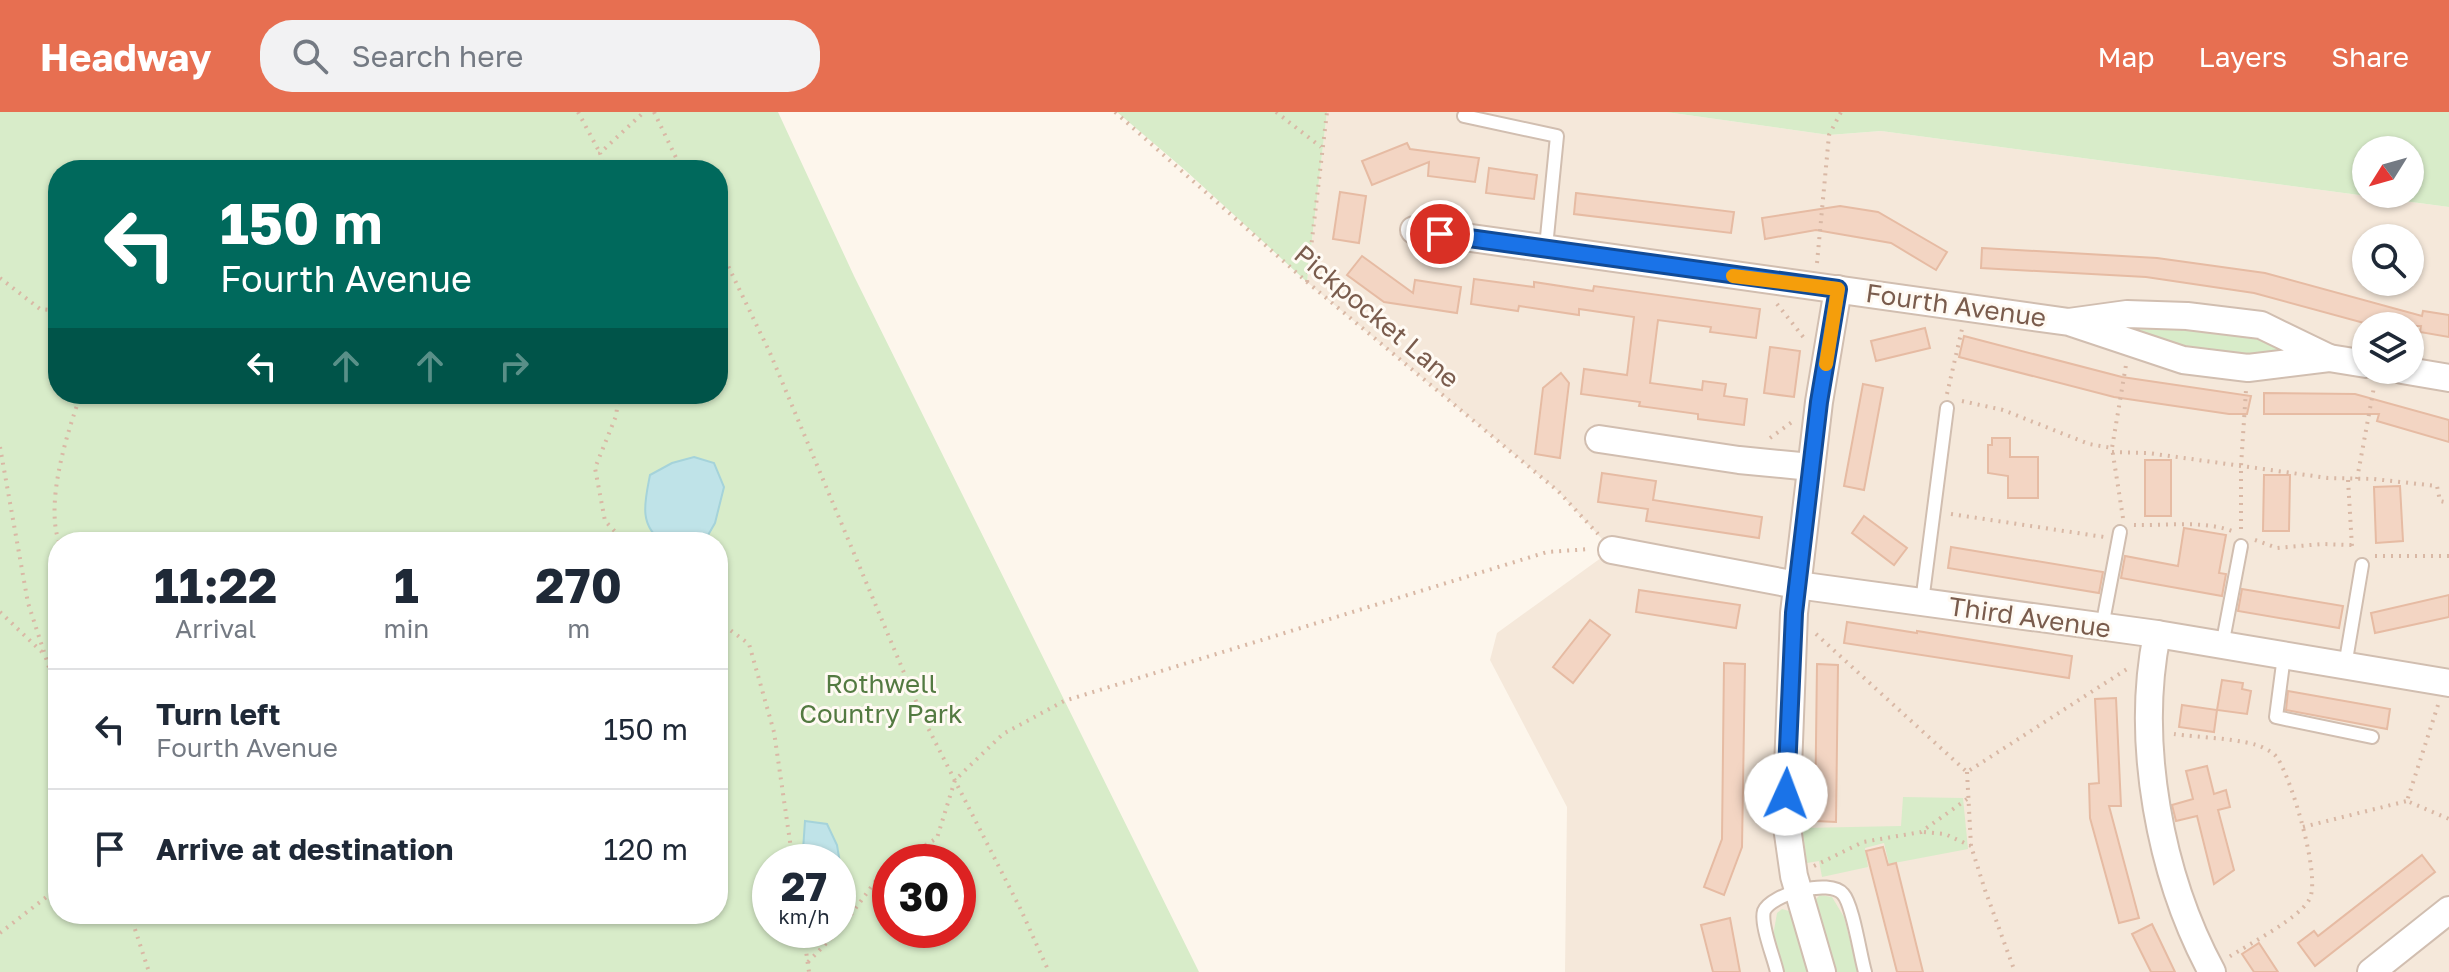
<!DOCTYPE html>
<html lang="en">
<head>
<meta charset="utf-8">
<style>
  body { margin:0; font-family:"Golos Text",sans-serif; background:#f2f2f3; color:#1f2937; height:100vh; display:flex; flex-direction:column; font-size:30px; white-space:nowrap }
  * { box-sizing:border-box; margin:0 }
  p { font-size:26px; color:#747a83 }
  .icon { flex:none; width:44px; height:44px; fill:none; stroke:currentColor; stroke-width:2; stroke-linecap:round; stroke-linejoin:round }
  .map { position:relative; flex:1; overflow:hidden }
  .panel { position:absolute; left:48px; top:420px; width:680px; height:392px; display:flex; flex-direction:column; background:#fff; border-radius:32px; box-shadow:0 2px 6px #0004 }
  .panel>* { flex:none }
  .banner { position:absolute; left:48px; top:48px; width:680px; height:244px; border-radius:32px; box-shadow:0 2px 6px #0004; background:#00695c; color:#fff; overflow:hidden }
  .needle { width:52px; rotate:233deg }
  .controls { position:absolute; left:2352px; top:24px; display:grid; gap:16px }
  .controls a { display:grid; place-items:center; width:72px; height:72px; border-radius:50%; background:#fff; box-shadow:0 2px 6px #0004; font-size:40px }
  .speed { position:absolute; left:752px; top:732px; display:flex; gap:16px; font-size:40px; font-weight:700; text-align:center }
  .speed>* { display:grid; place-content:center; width:104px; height:104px; border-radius:50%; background:#fff; box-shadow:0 2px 6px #0004; line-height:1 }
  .speed small { font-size:20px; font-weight:400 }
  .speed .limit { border:12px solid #d22; background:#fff; color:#111 }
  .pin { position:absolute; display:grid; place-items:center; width:68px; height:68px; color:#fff; margin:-34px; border:4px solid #fff; border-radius:50%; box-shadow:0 2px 8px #0007 }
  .me { position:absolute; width:88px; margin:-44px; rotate:2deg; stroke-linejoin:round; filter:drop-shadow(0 0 6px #0008) }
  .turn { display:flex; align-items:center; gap:28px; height:168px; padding:0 40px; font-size:36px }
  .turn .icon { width:104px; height:104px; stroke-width:2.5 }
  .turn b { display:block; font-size:56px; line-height:68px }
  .lanes { display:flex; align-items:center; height:76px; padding:0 40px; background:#0003; justify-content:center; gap:40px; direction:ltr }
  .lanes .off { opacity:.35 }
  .eta { display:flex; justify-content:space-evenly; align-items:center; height:136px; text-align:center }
  .eta b { font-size:48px; font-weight:700; line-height:56px }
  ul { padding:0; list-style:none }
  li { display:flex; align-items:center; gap:24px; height:120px; padding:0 40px; border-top:2px solid #e0e1e3 }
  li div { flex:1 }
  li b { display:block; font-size:30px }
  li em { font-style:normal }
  header { display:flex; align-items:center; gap:48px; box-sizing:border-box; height:112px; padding:0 40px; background:#e76f51; color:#fff }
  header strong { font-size:38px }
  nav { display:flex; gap:44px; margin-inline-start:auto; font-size:28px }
  .search { width:560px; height:72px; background:#f2f2f3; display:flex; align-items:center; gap:20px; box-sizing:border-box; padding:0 28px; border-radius:32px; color:#747a83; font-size:30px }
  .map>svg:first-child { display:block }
</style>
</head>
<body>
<header>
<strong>Headway</strong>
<div class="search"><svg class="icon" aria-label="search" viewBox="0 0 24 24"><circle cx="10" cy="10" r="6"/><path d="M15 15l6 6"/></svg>Search here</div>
<nav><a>Map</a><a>Layers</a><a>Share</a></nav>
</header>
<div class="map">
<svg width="2449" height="860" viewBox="0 0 2449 860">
  <rect width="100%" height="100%" fill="#fdf6ec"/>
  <!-- residential -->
  <path fill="#f5e8da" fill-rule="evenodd" d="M1327,0H1666L1829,23L1881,19L2449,95V860H1565L1567,695L1490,548L1497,521L1612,438L1558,379L1307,170ZM2366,126H2410V170H2366ZM2366,214H2410V258H2366Z"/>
  <!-- green -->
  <g fill="#d8ecc9" fill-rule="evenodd">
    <path d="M0,0H778L854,164L1199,860H0ZM58,58H718V282H58ZM58,430H718V802H58ZM770,750H838V818H770ZM890,750H958V818H890Z"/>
    <polygon points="1117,0 1327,0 1307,170 1185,58"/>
    <path d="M1666,0H2449V95L1881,19L1829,23ZM2366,38H2410V82H2366Z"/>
    <polygon points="2129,213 2260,221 2293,238 2245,246 2213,244 2128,219"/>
    <polygon points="1903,685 1963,686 1968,737 1889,752 1884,731 1865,736 1868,755 1822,765 1819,749 1807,751 1802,716 1901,714"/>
    <polygon points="1820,783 1832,785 1844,805 1858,860 1835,860 1814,789"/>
    <polygon points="1782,797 1789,799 1793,805 1808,860 1783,860 1773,824 1777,801"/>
  </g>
  <!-- water -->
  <g fill="#bfe3e8" stroke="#a5d3da" stroke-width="2">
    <path d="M694,345L714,351L724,375L715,411L704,430H663C638,413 645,389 650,363L672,351Z"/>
    <polygon points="805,709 827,712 837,733 841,757 838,761 838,750 807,750 803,738"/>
  </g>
  <!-- building -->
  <g fill="#f3d5c3" stroke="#e6bba3" stroke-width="2">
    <polygon points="1407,31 1410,37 1479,46 1475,70 1428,64 1429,50 1372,73 1362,49"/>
    <polygon points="1489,56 1537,63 1534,87 1486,81"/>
    <polygon points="1340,80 1366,84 1359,131 1333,127"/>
    <polygon points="1576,81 1734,100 1731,121 1574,102"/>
    <polygon points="1840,94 1878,100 1947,140 1936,158 1891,131 1816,118 1765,127 1762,106"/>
    <polygon points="1982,136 2157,146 2265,161 2422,204 2423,199 2449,203 2449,225 2420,220 2421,214 2375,214 2254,181 2146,165 1981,156"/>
    <polygon points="1362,144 1413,181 1415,168 1461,175 1457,201 1384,190 1347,163"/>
    <polygon points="1474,167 1534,175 1534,170 1593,179 1594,174 1760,197 1756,226 1710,220 1711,215 1658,208 1650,271 1702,278 1703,269 1726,272 1724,284 1747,287 1744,313 1698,307 1698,302 1639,294 1640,290 1581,282 1584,257 1627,263 1634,205 1579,197 1579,203 1519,194 1518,199 1471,192"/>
    <polygon points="1925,216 1930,236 1876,249 1871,229"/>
    <polygon points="1964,224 2122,265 2251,284 2247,302 2229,302 2114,285 1959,245"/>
    <polygon points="1770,235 1800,239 1794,285 1764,281"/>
    <polygon points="1561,261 1569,271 1560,346 1535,342 1543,276"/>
    <polygon points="1863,272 1883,276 1864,378 1844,374"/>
    <polygon points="2264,281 2355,282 2449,308 2449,330 2377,309 2379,302 2264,302"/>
    <polygon points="1992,326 2010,326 2010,345 2038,345 2038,386 2008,386 2008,364 1988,361 1988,333 1992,333"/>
    <rect x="2145" y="348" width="26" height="56"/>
    <polygon points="1602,361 1656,369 1653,388 1762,405 1759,426 1646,409 1648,397 1598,390"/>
    <polygon points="2264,363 2290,363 2289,419 2263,419"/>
    <polygon points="2400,374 2403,429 2376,431 2374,375"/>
    <polygon points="1864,404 1907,436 1894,453 1852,421"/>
    <polygon points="2184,416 2226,423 2219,461 2226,462 2222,484 2121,466 2125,444 2178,454"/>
    <polygon points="1951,435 2103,460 2099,481 1948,456"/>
    <polygon points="2242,477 2343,494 2339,516 2238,499"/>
    <polygon points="1639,478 1740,493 1736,516 1636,500"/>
    <polygon points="2449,483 2449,505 2375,521 2371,501"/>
    <polygon points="1590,508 1610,523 1573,571 1553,555"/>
    <polygon points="1847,510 1917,521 1917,519 2072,544 2069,566 1844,531"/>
    <polygon points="1724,551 1745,552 1742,735 1724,783 1704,775 1722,727"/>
    <polygon points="1817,552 1838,553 1836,710 1815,709"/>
    <polygon points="2222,568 2243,571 2242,577 2251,579 2247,602 2217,598"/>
    <polygon points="2288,579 2390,597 2387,617 2286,598"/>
    <polygon points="2116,586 2121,694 2109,694 2139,806 2119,811 2090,706 2089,672 2099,671 2095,587"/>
    <polygon points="2182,593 2217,598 2214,620 2179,615"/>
    <polygon points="2207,654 2214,682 2226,678 2230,695 2218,698 2234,758 2214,772 2197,704 2176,709 2172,693 2193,687 2186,659"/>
    <polygon points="1883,735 1888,753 1896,751 1923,860 1897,860 1866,739"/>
    <polygon points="2422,743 2435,760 2315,854 2298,831 2314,819 2318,824"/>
    <polygon points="1730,806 1740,860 1713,860 1701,813"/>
    <polygon points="2152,812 2164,837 2175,860 2151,860 2132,822"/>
    <polygon points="2259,831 2278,860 2254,860 2242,842"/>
  </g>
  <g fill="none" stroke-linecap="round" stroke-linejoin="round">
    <!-- lane casing -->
    <g stroke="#d1beb0" stroke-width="16">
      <g id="lane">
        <polyline points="1464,4 1557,24 1546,135"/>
        <polyline points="1922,490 1947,296"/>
        <polyline points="2102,515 2120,420"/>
        <polyline points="2222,534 2241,434"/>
        <polyline points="2284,544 2276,605 2372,625"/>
        <polyline points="2345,554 2362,453"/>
        <path d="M1777,860C1774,846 1760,812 1764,799C1771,782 1830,766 1843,782C1853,793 1860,843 1865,860"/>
      </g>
    </g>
    <!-- street casing -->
    <g stroke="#d1beb0" stroke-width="30">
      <g id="street">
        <polyline points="1414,118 2069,210 2183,248 2248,256 2329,246 2261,213 2187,204 2127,202 2069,210"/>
        <polyline points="2329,246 2366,252"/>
        <polyline points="2402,258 2449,266"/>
        <polyline points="1599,327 1739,348 1811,355"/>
        <polyline points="1612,438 1797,473 2157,522 2449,571"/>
        <path d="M2157,522C2135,631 2160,764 2212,860"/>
        <polyline points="1822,860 1794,764 1786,708 1794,501 1819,290 1838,177"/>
        <polyline points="2371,860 2449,798"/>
      </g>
    </g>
    <!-- path -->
    <g stroke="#d9b8a5" stroke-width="4" stroke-dasharray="2 6" stroke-linecap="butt">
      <polyline points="578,0 600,41"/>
      <polyline points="654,0 682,58"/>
      <polyline points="1115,0 1307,170 1558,379 1598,422"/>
      <polyline points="1276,0 1321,35"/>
      <polyline points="605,58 600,41 644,0"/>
      <polyline points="718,133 770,241 923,606 1021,798 1049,860"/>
      <polyline points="1817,151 1829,23 1841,0"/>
      <polyline points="0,166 40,197 58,199"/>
      <polyline points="1307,170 1327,0"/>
      <polyline points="1777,192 1804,226"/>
      <polyline points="619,282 616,304 595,356 605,409 625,430"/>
      <polyline points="1947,282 1962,217"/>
      <polyline points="1962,289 2003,298 2089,332 2112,336"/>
      <polyline points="1770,326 1792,310"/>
      <polyline points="0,335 28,491 58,583"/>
      <polyline points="2112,340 2148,341 2328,366 2374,367 2437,374 2440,389 2449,391"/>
      <polyline points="2357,367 2374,275"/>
      <polyline points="2348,368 2352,435"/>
      <polyline points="1951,402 2104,425"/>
      <polyline points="2123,406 2112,336 2126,253"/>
      <path d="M2134,413C2166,414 2202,408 2232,419"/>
      <polyline points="2241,417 2241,354 2246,278"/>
      <polyline points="2255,428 2277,436 2322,432 2352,433"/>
      <path d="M59,430C45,390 67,321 81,282"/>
      <polyline points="2375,444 2449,444"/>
      <polyline points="0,500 43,541"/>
      <polyline points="718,509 749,532 774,620 793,750"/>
      <polyline points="1816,522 1967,660 2127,557"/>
      <polyline points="2438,593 2407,689 2449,707"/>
      <path d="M2174,622C2195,625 2248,627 2264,636C2270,639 2275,642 2278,647C2292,669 2322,767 2309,788C2298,807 2249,832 2229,845"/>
      <polyline points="1967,660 1971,734 1985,778 2015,860"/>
      <polyline points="2303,715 2407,689"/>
      <polyline points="1924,720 1945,722 1971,734"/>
      <polyline points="898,750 937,726 955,668 1003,622 1064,589 1547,440 1590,437"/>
      <polyline points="1814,754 1863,730 1921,720 1967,687"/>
      <polyline points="130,802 149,860"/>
      <polyline points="803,818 809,860"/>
      <polyline points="0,821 58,776"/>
      <polyline points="808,850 841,816 883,759 890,755"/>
    </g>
    <!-- lane -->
    <use href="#lane" stroke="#fff" stroke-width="12"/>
    <!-- street -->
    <use href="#street" stroke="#fff" stroke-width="26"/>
  </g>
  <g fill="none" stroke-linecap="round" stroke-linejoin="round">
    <!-- route casing -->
    <g stroke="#114b97" stroke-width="20">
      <polyline id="route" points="1440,122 1838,177 1819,290 1794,501 1786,682"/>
    </g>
    <!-- route -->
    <use href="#route" stroke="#1a73e8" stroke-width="14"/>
    <!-- slow -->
    <polyline stroke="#f59e0b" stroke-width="14" points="1733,164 1838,177 1826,252"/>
  </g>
  <g text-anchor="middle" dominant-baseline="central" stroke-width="6" stroke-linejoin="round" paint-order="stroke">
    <!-- street labels -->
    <g font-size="26" fill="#7a5c4d" stroke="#fffaf3">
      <text transform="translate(1956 193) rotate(8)">Fourth Avenue</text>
      <text transform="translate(1377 204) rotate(40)">Pickpocket Lane</text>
      <text transform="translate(2030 505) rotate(8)">Third Avenue</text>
    </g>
    <!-- park labels -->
    <g font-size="26" fill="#537a41" stroke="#fffaf3">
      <text x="881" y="571">Rothwell<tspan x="881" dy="30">Country Park</tspan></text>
    </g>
  </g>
</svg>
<div class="controls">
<a><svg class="needle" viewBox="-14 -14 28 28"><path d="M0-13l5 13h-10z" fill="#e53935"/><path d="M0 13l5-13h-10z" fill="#747a83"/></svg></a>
<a><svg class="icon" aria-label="search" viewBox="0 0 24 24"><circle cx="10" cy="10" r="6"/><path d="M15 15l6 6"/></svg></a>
<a><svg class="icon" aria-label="layers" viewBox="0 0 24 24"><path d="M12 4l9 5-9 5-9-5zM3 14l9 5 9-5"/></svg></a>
</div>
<div class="speed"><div>27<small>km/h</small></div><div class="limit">30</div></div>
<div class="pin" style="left:1440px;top:122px;background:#d93025"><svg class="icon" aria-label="arrive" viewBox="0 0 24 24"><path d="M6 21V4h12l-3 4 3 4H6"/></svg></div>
<svg class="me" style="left:1786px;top:682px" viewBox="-20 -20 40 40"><circle r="19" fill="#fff"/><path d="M0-13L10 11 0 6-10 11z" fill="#1a73e8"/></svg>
<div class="banner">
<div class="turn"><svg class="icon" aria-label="left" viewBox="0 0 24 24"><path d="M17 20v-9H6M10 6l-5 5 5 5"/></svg><div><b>150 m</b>Fourth Avenue</div></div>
<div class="lanes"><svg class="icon" aria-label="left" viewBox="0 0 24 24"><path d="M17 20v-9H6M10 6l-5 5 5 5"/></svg><svg class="icon off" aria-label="ahead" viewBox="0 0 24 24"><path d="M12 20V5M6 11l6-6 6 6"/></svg><svg class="icon off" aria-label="ahead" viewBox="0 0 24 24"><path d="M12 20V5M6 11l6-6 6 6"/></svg><svg class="icon off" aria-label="right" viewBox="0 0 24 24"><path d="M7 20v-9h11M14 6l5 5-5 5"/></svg></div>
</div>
<section class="panel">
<div class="eta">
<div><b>11:22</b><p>Arrival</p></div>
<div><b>1</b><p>min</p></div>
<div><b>270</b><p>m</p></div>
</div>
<ul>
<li><svg class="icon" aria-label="left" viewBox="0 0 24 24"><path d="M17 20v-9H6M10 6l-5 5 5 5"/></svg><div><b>Turn left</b><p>Fourth Avenue</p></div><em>150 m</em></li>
<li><svg class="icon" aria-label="arrive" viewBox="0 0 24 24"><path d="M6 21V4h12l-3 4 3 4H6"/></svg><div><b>Arrive at destination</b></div><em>120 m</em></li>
</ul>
</section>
</div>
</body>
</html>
